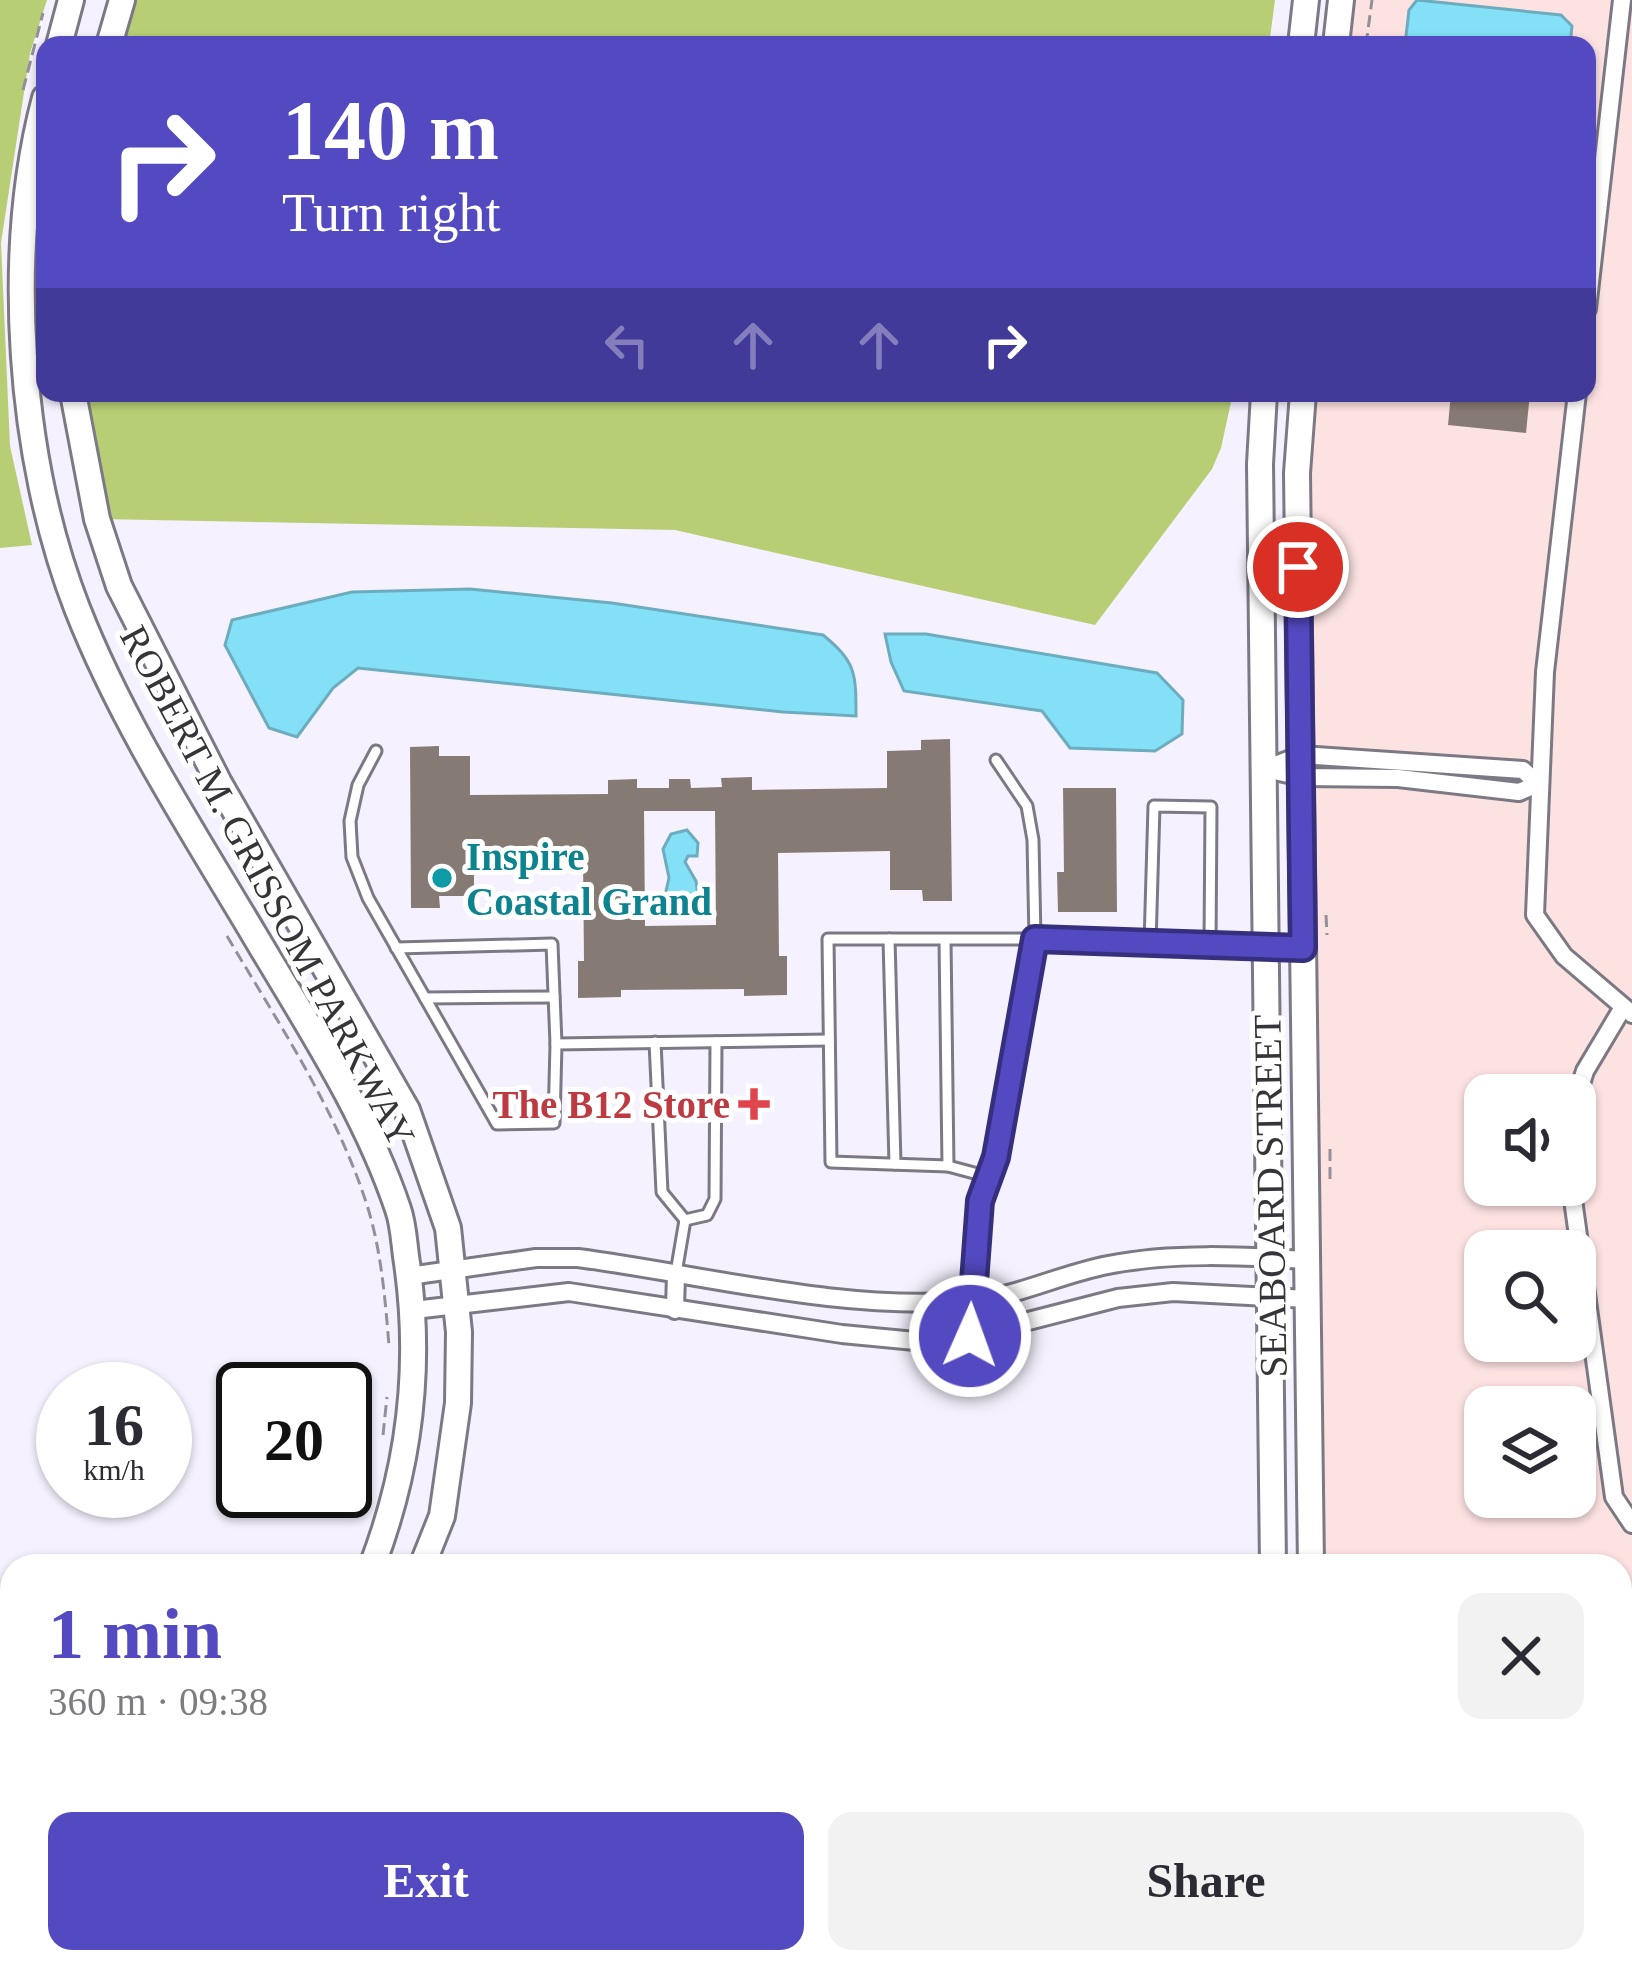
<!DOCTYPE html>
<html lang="en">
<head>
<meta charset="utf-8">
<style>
  body { margin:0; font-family:Georgia,serif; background:#f2f2f3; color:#2b2b33; height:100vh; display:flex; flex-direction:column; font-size:45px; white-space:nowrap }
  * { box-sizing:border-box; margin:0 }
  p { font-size:39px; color:#7c7c81 }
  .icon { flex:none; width:66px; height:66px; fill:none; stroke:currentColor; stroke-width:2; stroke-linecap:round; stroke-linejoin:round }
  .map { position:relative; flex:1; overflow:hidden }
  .sheet { position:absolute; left:0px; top:1554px; width:1632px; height:420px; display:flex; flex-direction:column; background:#fff; border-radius:36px 36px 0 0; box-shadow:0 3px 9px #0004 }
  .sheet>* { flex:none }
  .top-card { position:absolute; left:36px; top:36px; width:1560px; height:366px; border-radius:24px; box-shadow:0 3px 9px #0004; background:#5349c0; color:#fff; overflow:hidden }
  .buttons { position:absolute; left:1464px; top:1074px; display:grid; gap:24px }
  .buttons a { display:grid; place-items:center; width:132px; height:132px; border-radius:24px; background:#fff; box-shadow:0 3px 9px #0004; font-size:60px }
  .speed { position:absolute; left:36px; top:1362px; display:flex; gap:24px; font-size:60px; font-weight:700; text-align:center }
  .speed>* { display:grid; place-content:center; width:156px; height:156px; border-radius:50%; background:#fff; box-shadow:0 3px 9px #0004; line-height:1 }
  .speed small { font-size:30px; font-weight:400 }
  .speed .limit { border:6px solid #111; border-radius:18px; background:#fff; color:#111 }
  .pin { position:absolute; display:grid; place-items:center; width:102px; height:102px; color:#fff; margin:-51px; border:6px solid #fff; border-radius:50%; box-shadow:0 3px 12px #0007 }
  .me { position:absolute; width:132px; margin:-66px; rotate:2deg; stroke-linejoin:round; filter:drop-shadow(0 0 9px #0008) }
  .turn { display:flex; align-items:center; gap:42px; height:252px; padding:0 48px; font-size:54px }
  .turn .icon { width:156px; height:156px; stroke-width:2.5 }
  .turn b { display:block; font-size:84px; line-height:102px }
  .lanes { display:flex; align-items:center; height:114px; padding:0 48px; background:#0003; justify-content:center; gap:60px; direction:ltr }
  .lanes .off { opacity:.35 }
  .round { display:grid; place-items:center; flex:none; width:126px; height:126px; border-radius:24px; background:#f2f2f3 }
  .overview { display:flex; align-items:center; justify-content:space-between; height:204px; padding:0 48px }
  h1 { font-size:72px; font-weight:800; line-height:90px; color:#5349c0 }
  .cta { display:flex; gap:24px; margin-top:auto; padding:24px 48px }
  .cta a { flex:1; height:138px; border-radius:24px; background:#5349c0; color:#fff; font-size:48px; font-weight:800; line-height:138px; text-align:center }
  .cta a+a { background:#f2f2f3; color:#2b2b33 }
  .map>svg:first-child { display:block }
</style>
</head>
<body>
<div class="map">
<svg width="1632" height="1974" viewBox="0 0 1632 1974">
  <rect width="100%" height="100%" fill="#f5f1fe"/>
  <!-- commercial -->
  <g fill="#fde2e2" fill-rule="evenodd">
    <path d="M1341,0H1632V1954L1620,1957V1566H1312L1303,393H1587V45H1336ZM1485,1095H1575V1185H1485ZM1485,1251H1575V1341H1485ZM1485,1407H1575V1497H1485Z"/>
    <polygon points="1317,1962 1600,1962 1552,1974 1317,1974"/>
  </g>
  <!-- forest -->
  <g fill="#b7ce75">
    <polygon points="0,0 47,0 30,53 1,243 10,446 32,545 0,548"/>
    <polygon points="122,0 1275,0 1269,45 112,45"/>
    <polygon points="75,393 1233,393 1221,448 1212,469 1095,625 675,530 100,519"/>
  </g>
  <!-- water -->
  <g fill="#83e0f7" stroke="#6cacbe" stroke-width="3">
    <polygon points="1417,0 1561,15 1572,26 1570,45 1405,45 1409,10"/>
    <path d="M470,589L612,603L823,635C856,662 856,673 856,716L783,712L358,668L333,688L297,737L269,728L225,645L232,620L352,592Z"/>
    <polygon points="885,634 926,634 1157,673 1183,700 1182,734 1155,751 1070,748 1042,711 904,691 891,662"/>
    <polygon points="687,830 698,843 697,856 688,856 685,862 696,881 699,903 681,912 663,904 669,878 663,849 671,834"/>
  </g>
  <!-- building -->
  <g fill="#867b74" fill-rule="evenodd">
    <polygon points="1451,393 1530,393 1526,433 1448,425"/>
    <path d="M950,739L952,901H923L922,890H890V851L778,853L779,956H787V995L744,996V989L621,990V997L578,998V961H584L583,856L474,857V896H439L440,908H411L410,747L439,746V756H470V795L608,794V780L637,779V788H669V779H690L691,788L722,787L721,778L752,777V790L887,788V751L921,750V740ZM644,811H715L716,925L645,926Z"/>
    <polygon points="1063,788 1116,788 1117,912 1058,912 1057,872 1064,872"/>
  </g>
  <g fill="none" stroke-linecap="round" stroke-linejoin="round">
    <!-- lane casing -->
    <g stroke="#7c7984" stroke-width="15">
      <g id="lane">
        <polyline points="376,751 358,785 350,821 352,857 368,898 497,1124 554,1123 556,1044 829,1040"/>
        <polyline points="889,939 895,1164"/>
        <polyline points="945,939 948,1166 831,1162 828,939 1035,939 1033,840 1027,806 996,760"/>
        <polyline points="1150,944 1154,806 1211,807 1210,945"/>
        <polyline points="396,948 552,944 556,1044"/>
        <polyline points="425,998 554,997"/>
        <polyline points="655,1042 662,1192 685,1220"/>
        <polyline points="948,1166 989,1177"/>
        <polyline points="685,1220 707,1215 715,1199 716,1042"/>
        <polyline points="676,1273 685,1220"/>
        <polyline points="970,1336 980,1201 996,1157 1035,939 1298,947"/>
      </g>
    </g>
    <!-- street casing -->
    <g stroke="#7c7984" stroke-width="22">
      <g id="street">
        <polyline points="1587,309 1622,0"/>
        <polyline points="1577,393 1545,672 1535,915 1564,956 1632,1014"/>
        <polygon points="1301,755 1523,770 1538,784 1519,792 1398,778 1302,777 1265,769"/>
        <polyline points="1575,1103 1585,1071 1622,1009"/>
        <polyline points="1571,1185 1614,1497 1632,1524"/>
        <path d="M409,1276L536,1258H578C706,1275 838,1311 967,1301C1015,1298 1060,1274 1108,1265C1172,1252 1243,1256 1308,1260"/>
        <polyline points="414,1310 569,1292 842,1334 915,1341 970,1336 1118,1298 1173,1292 1308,1299"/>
        <polyline points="675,1310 676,1273"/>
      </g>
    </g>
    <!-- secondary casing -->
    <g stroke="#7c7984" stroke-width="30">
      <g id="secondary">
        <polyline points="59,45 71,0"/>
        <polyline points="109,45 122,0"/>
        <polyline points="1301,45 1306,0"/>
        <polyline points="1336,45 1341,0"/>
        <path d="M45,98C4,253 19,459 77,608C122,723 192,830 255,936C307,1024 365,1111 398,1209C404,1226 404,1245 407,1263C422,1368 410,1467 372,1566"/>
        <polyline points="73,393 97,519 119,586 219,783 407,1110 448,1228 459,1332 458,1403 442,1516 422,1566"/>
        <polyline points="1264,393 1260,464 1273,1566"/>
        <polyline points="1303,393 1297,473 1311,1566"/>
        <polyline points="1620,1914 1632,1911"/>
        <polyline points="1620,1957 1632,1954"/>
        <polyline points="1276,1962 1276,1974"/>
        <polyline points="1316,1962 1316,1974"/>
        <polyline points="93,1974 102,1962"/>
        <polyline points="148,1974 157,1962"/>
        <polyline points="1367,1974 1417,1962"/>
        <polyline points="1552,1974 1600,1962"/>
      </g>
    </g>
    <!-- path -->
    <g stroke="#939099" stroke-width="3" stroke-dasharray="12 6" stroke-linecap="butt">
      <polyline points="1366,45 1372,0"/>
      <polyline points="23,90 43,13"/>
      <polyline points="1326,915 1327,935"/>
      <path d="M227,936C277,1021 334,1106 365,1199C381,1246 385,1297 389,1346"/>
      <polyline points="1330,1149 1330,1181"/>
      <polyline points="383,1435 387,1397"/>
      <polyline points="1252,1962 1252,1974"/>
    </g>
    <!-- lane -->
    <use href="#lane" stroke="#fff" stroke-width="9"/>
    <!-- street -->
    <use href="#street" stroke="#fff" stroke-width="16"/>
    <!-- secondary -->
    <use href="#secondary" stroke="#fff" stroke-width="24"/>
  </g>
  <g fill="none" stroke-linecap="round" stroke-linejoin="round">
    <!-- route casing -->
    <g stroke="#362f7d" stroke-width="30">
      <polyline id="route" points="970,1336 980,1201 996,1157 1035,939 1303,948 1298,567"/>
    </g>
    <!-- route -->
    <use href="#route" stroke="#5349c0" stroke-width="21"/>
  </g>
  <!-- markers -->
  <circle fill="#0f9aa8" stroke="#fff" stroke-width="4.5" cx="442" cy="878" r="12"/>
  <path fill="#e0444e" stroke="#fff" stroke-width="4.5" d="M748 1086h12v12h12v12h-12v12h-12v-12h-12v-12h12z"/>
  <g text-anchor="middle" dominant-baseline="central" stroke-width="10" stroke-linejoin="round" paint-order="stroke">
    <!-- culture labels -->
    <g font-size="39" font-weight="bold" fill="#0d838f" stroke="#fff" text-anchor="start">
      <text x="466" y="856">Inspire<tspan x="466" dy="45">Coastal Grand</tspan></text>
    </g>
    <!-- street labels -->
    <g font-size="39" fill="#353438" stroke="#fff">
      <text transform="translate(268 886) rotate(62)">ROBERT M. GRISSOM PARKWAY</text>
      <text transform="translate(1270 1196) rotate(-91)">SEABOARD STREET</text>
    </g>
    <!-- health labels -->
    <g font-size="39" font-weight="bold" fill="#be3a42" stroke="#fff" text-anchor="end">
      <text x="730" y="1104">The B12 Store</text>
    </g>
  </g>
</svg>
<div class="buttons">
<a><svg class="icon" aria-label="sound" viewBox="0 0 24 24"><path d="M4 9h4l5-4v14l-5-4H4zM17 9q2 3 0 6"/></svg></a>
<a><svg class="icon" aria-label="search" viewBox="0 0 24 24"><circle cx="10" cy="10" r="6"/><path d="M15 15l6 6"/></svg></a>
<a><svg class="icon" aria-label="layers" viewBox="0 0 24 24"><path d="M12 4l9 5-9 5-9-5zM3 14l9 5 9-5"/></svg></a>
</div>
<div class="speed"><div>16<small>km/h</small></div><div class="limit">20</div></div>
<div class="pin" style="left:1298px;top:567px;background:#d93025"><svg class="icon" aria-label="arrive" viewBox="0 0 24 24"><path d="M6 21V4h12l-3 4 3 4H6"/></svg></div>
<svg class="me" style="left:970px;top:1336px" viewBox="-20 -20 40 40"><circle r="17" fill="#5349c0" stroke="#fff" stroke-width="3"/><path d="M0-11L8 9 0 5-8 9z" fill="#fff"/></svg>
<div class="top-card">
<div class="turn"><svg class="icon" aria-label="right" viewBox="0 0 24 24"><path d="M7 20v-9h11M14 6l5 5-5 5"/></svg><div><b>140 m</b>Turn right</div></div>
<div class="lanes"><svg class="icon off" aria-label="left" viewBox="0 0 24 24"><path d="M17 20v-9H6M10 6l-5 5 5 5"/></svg><svg class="icon off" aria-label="ahead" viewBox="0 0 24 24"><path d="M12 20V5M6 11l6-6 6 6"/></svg><svg class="icon off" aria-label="ahead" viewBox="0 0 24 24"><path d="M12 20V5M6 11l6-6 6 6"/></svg><svg class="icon" aria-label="right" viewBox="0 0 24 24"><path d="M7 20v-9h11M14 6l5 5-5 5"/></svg></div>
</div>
<section class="sheet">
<div class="overview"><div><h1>1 min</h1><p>360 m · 09:38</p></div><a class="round"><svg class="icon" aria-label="close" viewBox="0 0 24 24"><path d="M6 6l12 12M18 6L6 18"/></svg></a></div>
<div class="cta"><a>Exit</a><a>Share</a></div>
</section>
</div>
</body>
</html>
